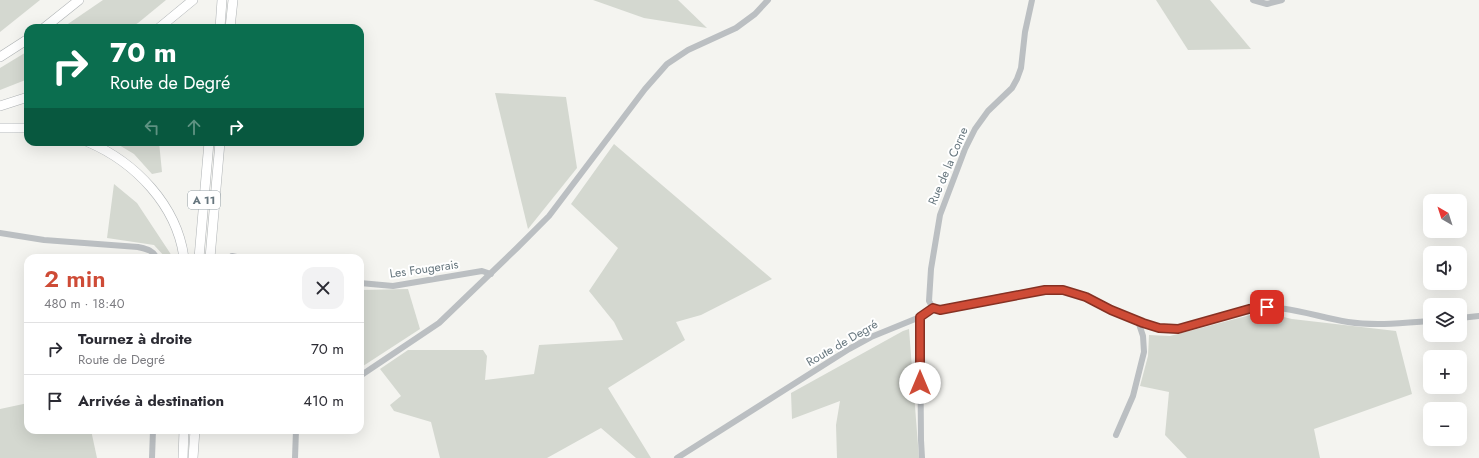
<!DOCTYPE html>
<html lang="fr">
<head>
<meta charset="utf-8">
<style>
  body { margin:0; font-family:Jost,sans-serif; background:#f2f2f3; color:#2b2b33; height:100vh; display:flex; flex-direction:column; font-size:15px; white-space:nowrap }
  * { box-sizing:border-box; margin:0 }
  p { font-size:13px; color:#7c7c81 }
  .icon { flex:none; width:22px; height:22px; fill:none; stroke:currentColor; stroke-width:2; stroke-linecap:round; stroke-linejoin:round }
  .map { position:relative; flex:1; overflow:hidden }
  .details { position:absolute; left:24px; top:254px; width:340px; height:180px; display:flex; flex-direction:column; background:#fff; border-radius:12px; box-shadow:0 4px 16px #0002 }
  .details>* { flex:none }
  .hud { position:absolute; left:24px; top:24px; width:340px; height:122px; border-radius:12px; box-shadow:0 4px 16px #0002; background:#0b6e4f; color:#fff; overflow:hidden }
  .needle { width:26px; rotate:321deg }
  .controls { position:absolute; left:1423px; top:194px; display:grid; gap:8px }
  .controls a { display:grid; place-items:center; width:44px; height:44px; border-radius:8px; background:#fff; box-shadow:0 4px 16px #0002; font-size:20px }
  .pin { position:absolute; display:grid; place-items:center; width:34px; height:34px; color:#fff; margin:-17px; border-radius:8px; box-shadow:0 2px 6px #0006 }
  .me { position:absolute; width:44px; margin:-22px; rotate:0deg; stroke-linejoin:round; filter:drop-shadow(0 0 3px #0008) }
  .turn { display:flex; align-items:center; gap:14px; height:84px; padding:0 20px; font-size:18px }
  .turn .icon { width:52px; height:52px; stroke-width:2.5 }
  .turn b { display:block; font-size:28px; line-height:34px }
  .lanes { display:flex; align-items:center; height:38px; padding:0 20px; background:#0003; justify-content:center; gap:20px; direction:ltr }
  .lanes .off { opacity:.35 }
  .round { display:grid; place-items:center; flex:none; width:42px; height:42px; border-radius:12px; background:#f2f2f3 }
  .overview { display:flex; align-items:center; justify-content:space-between; height:68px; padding:0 20px }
  h1 { font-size:24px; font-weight:600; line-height:30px; color:#ce4b36 }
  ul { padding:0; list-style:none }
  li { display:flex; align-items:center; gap:12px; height:52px; padding:0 20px; border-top:1px solid #e1e1e2 }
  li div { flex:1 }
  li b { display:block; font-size:15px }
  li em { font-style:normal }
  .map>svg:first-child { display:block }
</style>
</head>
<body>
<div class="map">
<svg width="1479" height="458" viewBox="0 0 1479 458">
  <rect width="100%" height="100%" fill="#f4f4f0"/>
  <!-- green -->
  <g fill="#d4d8d0">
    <polygon points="0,0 40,0 0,32"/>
    <polygon points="103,0 166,0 138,23 129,28 62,28"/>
    <polygon points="593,0 678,0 707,28 644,18"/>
    <polygon points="1156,0 1210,0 1251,49 1188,50"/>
    <polygon points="28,51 28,79 0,90 0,68"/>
    <polygon points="495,93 566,97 577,168 528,229"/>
    <polygon points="114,142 159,142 162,172 152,174 134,154"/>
    <polygon points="614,144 772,279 701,315 676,322 685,340 608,388 651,458 636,458 601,428 547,458 440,458 431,422 394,411 390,405 401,396 380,369 408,350 483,350 487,356 485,380 534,374 539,345 623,340 614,322 589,291 618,248 571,204"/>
    <polygon points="114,184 137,203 172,256 166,258 154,245 107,238"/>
    <polygon points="408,289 420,329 360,368 360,290"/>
    <polygon points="1262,312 1292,319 1396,331 1412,394 1314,429 1320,458 1187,458 1165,435 1169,392 1140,386 1148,356 1149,335 1170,336"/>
    <polygon points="909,329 919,458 837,458 836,425 840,401 792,419 791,393 903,331"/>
    <polygon points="28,403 28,430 91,430 97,458 0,458 0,409"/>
  </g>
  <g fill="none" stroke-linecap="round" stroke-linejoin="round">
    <!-- highway casing -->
    <g stroke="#afb3b5" stroke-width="10">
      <g id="highway">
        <polyline points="44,28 79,0"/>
        <polyline points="159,28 193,0"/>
        <polyline points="220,28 222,0"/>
        <polyline points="230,28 233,0"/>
        <polyline points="0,57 28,39"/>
        <polyline points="0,106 28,97"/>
        <polyline points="0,128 28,128"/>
        <path d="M88,142C135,162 177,205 184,258"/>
        <polyline points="199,258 209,142"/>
        <polyline points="210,258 220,142"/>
        <polyline points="183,458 184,430"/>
        <polyline points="193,458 195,430"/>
      </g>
    </g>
    <!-- minor -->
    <g stroke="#bbbfc2" stroke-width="6">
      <polyline points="1253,0 1267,4 1282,0"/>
      <path d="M0,233L44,240L138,247C146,249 153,250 157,258"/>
      <polyline points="232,256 241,258"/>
      <polyline points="360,283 393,286 482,271 491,274"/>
      <polyline points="933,308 929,301 931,269 940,215 965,149 975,129 988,111 1012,88 1017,79 1021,68 1025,32 1032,0"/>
      <polyline points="920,317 921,440 922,458"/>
      <polyline points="1460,318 1479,316"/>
      <polyline points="360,376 439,323 517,248 549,216 645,89 667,64 688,50 736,28 755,14 768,0"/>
      <polyline points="1116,435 1133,396 1144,352 1143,336 1138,321"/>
      <polyline points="152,458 153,430"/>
      <polyline points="295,458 296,430"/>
      <path d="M677,458L849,349L871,337L920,317L933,308L940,310C974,303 1040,284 1072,292C1102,300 1127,322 1159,328C1190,334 1219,314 1250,309C1284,303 1315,317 1348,322C1375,326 1403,323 1430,321"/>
    </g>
    <!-- highway -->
    <use href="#highway" stroke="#fff" stroke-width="9"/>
  </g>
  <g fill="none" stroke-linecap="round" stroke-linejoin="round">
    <!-- route casing -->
    <g stroke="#863123" stroke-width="10">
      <polyline id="route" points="920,383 920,317 933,308 940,310 1045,290 1063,290 1086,297 1111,310 1143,323 1159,328 1178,329 1249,309 1267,307"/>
    </g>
    <!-- route -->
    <use href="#route" stroke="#ce4b36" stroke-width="7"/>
  </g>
  <g text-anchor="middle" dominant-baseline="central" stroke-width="4" stroke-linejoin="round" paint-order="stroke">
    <!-- shield labels -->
    <rect fill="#fff" stroke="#949fa5" stroke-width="1" x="188" y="191" width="32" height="18" rx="3"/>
    <g font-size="11" font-weight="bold" fill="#66767e">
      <text x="204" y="200">A 11</text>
    </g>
    <!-- street labels -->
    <g font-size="12" fill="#66767e" stroke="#fff">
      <text transform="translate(948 166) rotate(-67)">Rue de la Corne</text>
      <text transform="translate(424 269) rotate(-8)">Les Fougerais</text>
      <text transform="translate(842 343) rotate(-30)">Route de Degré</text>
    </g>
  </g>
</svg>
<div class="controls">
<a><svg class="needle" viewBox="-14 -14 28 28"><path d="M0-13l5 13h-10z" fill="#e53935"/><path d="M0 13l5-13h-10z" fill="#7c7c81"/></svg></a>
<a><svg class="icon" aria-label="sound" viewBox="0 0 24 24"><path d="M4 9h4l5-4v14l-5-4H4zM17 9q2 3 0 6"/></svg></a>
<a><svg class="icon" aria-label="layers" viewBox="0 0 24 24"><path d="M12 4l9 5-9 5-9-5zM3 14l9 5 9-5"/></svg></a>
<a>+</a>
<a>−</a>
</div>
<div class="pin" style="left:1267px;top:307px;background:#d93025"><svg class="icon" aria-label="arrive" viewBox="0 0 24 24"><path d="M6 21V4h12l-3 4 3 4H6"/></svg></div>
<svg class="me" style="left:920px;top:383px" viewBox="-20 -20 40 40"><circle r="19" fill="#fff"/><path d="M0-13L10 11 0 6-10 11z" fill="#ce4b36"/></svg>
<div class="hud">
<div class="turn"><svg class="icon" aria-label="right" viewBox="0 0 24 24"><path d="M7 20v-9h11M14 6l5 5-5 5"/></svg><div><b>70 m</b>Route de Degré</div></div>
<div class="lanes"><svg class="icon off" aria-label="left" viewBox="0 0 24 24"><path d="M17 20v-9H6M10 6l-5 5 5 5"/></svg><svg class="icon off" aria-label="ahead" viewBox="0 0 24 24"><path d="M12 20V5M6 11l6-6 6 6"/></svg><svg class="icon" aria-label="right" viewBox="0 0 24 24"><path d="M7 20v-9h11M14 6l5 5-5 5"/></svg></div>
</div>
<section class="details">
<div class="overview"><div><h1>2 min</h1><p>480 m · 18:40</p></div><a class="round"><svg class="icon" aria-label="close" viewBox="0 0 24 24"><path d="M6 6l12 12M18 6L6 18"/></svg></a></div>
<ul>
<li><svg class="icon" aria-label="right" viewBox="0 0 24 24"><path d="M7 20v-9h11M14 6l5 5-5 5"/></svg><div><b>Tournez à droite</b><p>Route de Degré</p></div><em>70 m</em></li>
<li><svg class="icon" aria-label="arrive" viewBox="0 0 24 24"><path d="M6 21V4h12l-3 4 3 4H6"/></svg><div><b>Arrivée à destination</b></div><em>410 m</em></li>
</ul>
</section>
</div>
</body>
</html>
